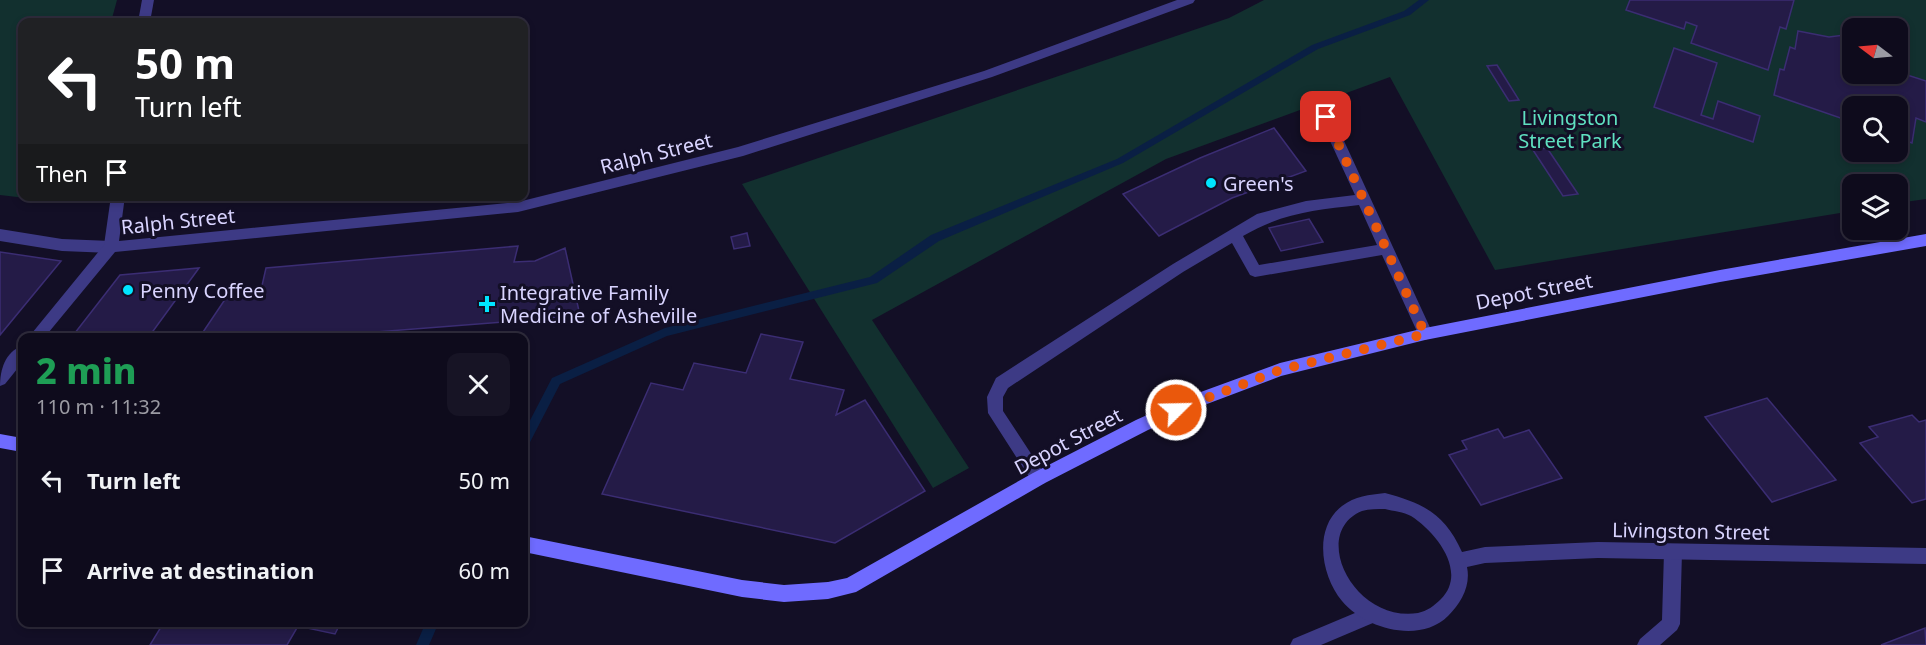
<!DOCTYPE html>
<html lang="en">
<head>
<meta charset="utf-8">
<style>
  body { margin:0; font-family:"Noto Sans",sans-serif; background:#171425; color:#f1f3f6; height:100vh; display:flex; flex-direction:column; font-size:22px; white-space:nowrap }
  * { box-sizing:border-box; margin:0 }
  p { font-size:20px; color:#9b9ba3 }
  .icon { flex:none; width:33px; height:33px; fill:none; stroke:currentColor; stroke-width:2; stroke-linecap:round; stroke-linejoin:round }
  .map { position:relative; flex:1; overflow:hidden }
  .details { position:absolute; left:18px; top:333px; width:510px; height:294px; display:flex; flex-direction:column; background:#0e0b1c; border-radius:12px; box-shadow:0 3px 9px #0003,0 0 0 2px #2e2b3b }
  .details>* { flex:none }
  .top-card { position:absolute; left:18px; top:18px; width:510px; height:183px; border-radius:12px; box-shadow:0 3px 9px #0003,0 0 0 2px #2e2b3b; background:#202124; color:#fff; overflow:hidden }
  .needle { width:39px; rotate:286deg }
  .buttons { position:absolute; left:1842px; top:18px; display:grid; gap:12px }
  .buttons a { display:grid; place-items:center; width:66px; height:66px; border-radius:12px; background:#0e0b1c; box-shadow:0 3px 9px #0003,0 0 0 2px #2e2b3b; font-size:30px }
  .pin { position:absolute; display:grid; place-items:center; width:51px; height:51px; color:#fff; margin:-26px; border-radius:12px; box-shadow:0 3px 9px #0006 }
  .me { position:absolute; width:66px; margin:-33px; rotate:67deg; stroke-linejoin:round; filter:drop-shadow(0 0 4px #0008) }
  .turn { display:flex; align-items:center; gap:21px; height:126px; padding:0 18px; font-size:27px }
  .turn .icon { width:78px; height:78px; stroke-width:2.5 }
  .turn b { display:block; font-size:42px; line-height:51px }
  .then { display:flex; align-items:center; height:57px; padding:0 18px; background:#0003; gap:12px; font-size:22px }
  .round { display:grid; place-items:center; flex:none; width:63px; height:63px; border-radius:12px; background:#171425 }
  .overview { display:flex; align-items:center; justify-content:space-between; height:102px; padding:0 18px }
  h1 { font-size:36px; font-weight:800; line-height:45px; color:#1e9e55 }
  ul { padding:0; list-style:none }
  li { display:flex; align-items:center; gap:18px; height:90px; padding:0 18px }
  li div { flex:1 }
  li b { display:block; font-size:22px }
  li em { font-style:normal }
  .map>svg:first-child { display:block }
</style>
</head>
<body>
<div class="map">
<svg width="1926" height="645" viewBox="0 0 1926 645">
  <rect width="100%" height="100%" fill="#130f26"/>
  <!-- green -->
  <g fill="#12302f" fill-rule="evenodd">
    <polygon points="0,0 117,0 111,22 22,22 22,196 69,197 68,203 0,195"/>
    <path d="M1264,0H1926V199L1898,203V184H1852V211L1495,270L1390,77L1166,159L872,320L969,468L933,488L742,184L1229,18ZM1852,28H1898V74H1852ZM1852,106H1898V152H1852Z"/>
  </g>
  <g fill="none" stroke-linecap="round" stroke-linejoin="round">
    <!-- stream -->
    <g fill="#0a1f44" fill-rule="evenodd">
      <polygon points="1419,0 1429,0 1410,15 1318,49 1123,163 939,241 877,283 667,336 560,384 528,446 524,447 524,432 552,378 665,328 870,277 931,235 1117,159 1312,45 1404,11"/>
      <polygon points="426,622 439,622 429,645 416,645"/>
    </g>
  </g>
  <!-- building -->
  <g fill="#241b47" stroke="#3b2d73" stroke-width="1.5">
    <polygon points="1630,0 1794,0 1786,29 1780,27 1768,70 1691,43 1697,26 1686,22 1684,29 1626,10"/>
    <polygon points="1798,31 1829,37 1852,34 1852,74 1898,72 1926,81 1926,122 1916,118 1912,143 1898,138 1898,106 1852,106 1852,122 1774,95 1780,69 1784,70 1790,47 1795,49"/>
    <polygon points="1674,48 1717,63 1701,115 1713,119 1718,101 1760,116 1753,142 1654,107"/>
    <polygon points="1497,65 1519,100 1509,101 1487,66"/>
    <polygon points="1274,128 1306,171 1232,198 1159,236 1123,194 1200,158"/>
    <polygon points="1547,148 1578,194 1563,196 1533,150"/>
    <polygon points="1309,219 1323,242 1281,251 1269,228"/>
    <polygon points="747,233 750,246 734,249 731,237"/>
    <polygon points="518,246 514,262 535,261 565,248 579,311 547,319 546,315 529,320 299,338 199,338 230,292 261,290 266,268"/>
    <polygon points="0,252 61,261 0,335"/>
    <polygon points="199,268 148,338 71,338 120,275"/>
    <polygon points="761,334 803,342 790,379 844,390 836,415 865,400 925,491 835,543 602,494 651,383 683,390 694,363 746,373"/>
    <polygon points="1767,398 1836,480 1772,502 1705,417"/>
    <polygon points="1912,415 1919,422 1926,420 1926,499 1912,503 1860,443 1878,437 1869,427"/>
    <polygon points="1498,429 1504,438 1529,430 1562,478 1481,505 1449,455 1467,449 1462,441"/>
    <polygon points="164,622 341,622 335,634 298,626 287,645 150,645"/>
    <polygon points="1925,628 1926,645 1881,645"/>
  </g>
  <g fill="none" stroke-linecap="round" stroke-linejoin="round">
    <!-- lane -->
    <g fill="#3d3a85" fill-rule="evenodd">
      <path d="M1326,112L1333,117L1433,334L1430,338L1425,340L1420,338L1382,255L1255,277L1250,275L1232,243L1183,272L1008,388L1003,397V411L1047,478L1045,483L1039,485L1033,483L988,413L987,397L996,378L1173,264L1257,214L1306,201L1355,195L1319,117ZM1359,205L1377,245L1259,265L1243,236C1282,213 1315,210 1359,205Z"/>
      <polygon points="0,229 62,239 111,241 116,243 118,247 116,251 111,253 62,251 0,241"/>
      <polygon points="1673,544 1679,546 1682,552 1680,624 1677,630 1660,645 1637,645 1640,639 1662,620 1664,552 1667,546"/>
      <polygon points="1374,605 1380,608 1383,614 1380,620 1321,645 1290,645 1293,639"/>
    </g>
    <!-- street -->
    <g fill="#3d3a85" fill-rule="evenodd">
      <polygon points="142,0 154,0 150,22 138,22"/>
      <polygon points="1177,0 1195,0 1193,3 992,77 743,156 518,212 115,252 44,338 28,338 104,245 111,196 125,196 119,241 518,202 738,147 984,71"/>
      <path d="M22,346V363L5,384L0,386C0,370 5,352 22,346Z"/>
      <path d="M1385,493C1423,503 1445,514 1462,552L1485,547L1598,542L1926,548V564L1598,558L1485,563L1467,567C1471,586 1461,603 1448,616C1420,644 1365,629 1342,601C1321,576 1313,528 1342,506C1355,496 1369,495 1385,493ZM1385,509C1393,511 1404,512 1411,516C1436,532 1468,572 1441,599C1434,606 1427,611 1418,613C1354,623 1309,533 1362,511C1369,509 1378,509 1385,509Z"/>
    </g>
    <!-- secondary -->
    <g fill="#6f6bff" fill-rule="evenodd">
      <polygon points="1926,234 1926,246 1720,282 1425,340 1281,376 1199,407 1148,430 1045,483 856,592 828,599 784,602 742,597 524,552 524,536 742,580 784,585 828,582 847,578 1033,473 1136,420 1187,397 1280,363 1425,328 1720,270"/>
      <polygon points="0,434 22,438 22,452 0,448"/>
    </g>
  </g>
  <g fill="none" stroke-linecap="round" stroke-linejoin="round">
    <!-- route -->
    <polyline stroke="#ea580c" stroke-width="10" stroke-dasharray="0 18" points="1176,410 1280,370 1425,334 1326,117"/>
  </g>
  <!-- markers -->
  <g fill="#00e5ff" stroke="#130f26" stroke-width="2">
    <circle cx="1211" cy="183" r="6"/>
    <circle cx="128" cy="290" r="6"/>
    <path d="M484 295h6v6h6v6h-6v6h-6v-6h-6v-6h6z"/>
  </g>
  <g text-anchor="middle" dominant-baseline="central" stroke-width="6" stroke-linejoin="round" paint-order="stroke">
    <!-- park labels -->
    <g font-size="20" fill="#5fe0c0" stroke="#130f26">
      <text x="1570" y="117">Livingston<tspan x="1570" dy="23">Street Park</tspan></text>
    </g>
    <!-- street labels -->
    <g font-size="20" fill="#d9d4ff" stroke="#130f26">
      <text transform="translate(656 153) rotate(-14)">Ralph Street</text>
      <text transform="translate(178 221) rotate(-6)">Ralph Street</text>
      <text transform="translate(1534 291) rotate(-11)">Depot Street</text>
      <text transform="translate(1068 441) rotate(-28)">Depot Street</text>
      <text transform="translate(1691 531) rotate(1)">Livingston Street</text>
    </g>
    <!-- poi labels -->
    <g font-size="20" fill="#d9d4ff" stroke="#130f26" text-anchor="start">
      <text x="1223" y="183">Green's</text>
      <text x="140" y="290">Penny Coffee</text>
      <text x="500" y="292">Integrative Family<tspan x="500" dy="23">Medicine of Asheville</tspan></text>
    </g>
  </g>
</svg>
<div class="buttons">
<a><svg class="needle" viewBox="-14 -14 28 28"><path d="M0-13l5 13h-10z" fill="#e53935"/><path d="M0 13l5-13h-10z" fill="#9b9ba3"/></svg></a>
<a><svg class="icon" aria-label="search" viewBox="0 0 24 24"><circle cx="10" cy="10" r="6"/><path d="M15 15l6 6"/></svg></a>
<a><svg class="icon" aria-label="layers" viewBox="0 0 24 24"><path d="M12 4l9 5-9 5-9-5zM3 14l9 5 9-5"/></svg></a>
</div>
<div class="pin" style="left:1326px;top:117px;background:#d93025"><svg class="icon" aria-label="arrive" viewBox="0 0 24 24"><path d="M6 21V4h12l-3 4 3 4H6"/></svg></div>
<svg class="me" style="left:1176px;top:410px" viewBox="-20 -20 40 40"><circle r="17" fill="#ea580c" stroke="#fff" stroke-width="3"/><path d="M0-11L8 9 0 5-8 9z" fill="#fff"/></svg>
<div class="top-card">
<div class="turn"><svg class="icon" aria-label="left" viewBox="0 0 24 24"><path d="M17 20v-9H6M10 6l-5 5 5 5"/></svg><div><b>50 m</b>Turn left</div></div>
<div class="then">Then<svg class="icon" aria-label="arrive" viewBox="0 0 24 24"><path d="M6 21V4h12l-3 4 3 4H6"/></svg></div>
</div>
<section class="details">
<div class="overview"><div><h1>2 min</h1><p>110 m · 11:32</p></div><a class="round"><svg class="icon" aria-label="close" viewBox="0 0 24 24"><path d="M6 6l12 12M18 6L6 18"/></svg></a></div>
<ul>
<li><svg class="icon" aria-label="left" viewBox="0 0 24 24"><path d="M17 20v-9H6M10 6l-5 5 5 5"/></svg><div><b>Turn left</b></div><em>50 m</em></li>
<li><svg class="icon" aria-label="arrive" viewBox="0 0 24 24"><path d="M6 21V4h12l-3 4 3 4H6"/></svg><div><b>Arrive at destination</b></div><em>60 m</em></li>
</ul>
</section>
</div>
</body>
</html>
